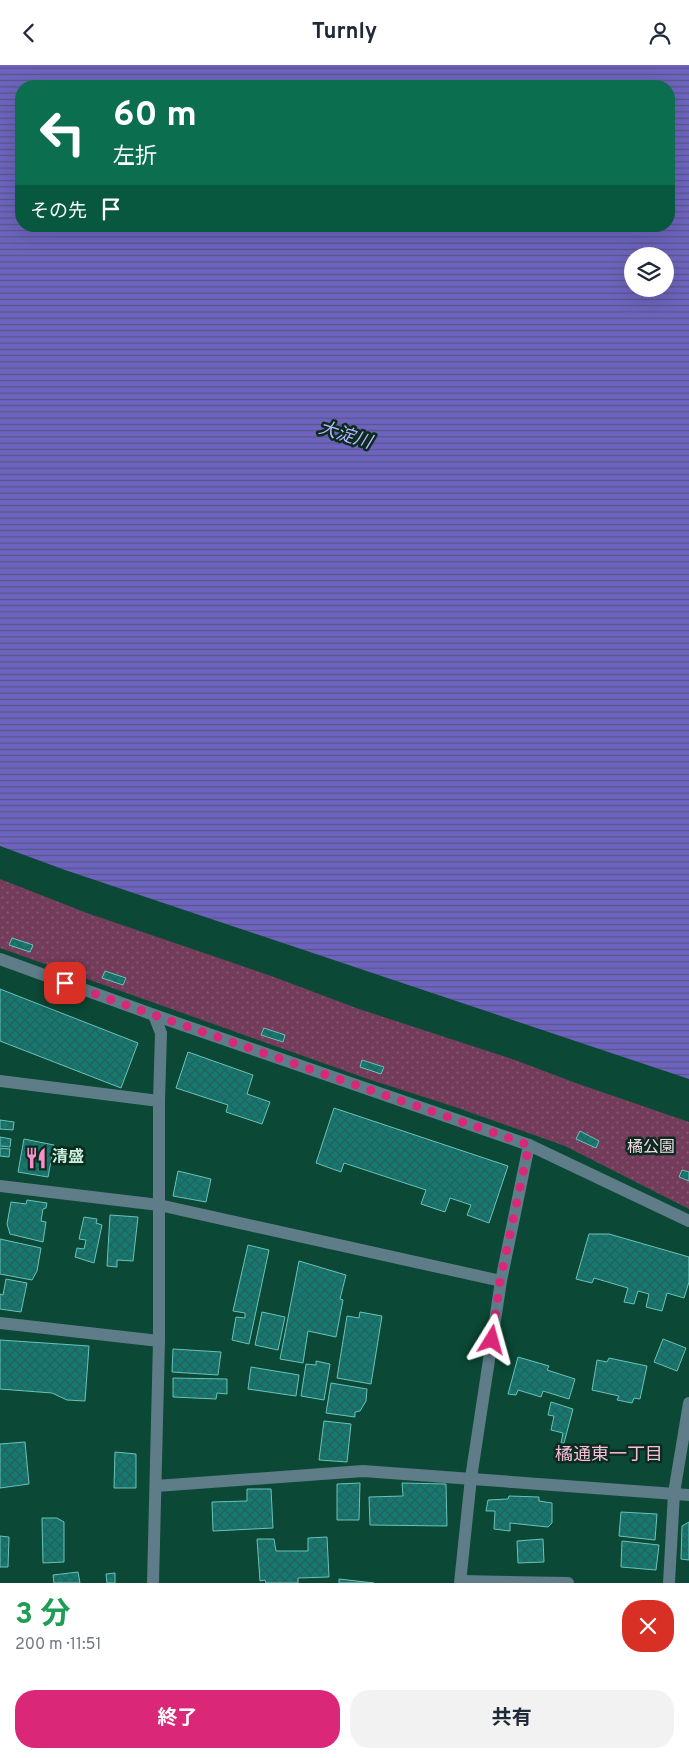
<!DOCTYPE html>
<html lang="ja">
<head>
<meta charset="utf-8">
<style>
  body { margin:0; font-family:Overpass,"Noto Sans JP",sans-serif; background:#f2f2f3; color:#1f2937; height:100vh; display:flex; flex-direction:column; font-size:19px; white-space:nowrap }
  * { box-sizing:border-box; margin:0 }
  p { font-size:16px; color:#747a83 }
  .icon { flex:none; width:28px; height:28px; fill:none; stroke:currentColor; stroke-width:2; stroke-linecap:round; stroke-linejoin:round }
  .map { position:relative; height:1518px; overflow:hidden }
  .sheet { display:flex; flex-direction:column; background:#fff; flex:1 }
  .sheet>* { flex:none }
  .banner { position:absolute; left:15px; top:15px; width:660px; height:152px; border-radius:20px; box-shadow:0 5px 20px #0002; background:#0b6e4f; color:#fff; overflow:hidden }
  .buttons { position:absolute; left:624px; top:182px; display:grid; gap:10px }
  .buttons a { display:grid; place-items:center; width:50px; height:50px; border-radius:50%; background:#fff; box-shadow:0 5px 20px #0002; font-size:25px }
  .pin { position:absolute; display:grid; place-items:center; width:42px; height:42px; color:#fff; margin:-21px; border-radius:10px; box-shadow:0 2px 8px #0006 }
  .me { position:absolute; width:55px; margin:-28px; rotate:8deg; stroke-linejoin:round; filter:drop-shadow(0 0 4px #0008) }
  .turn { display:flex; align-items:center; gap:18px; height:105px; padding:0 15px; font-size:22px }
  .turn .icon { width:65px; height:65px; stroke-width:2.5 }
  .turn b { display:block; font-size:35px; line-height:42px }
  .then { display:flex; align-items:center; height:48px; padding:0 15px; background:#0003; gap:10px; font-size:19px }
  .round { display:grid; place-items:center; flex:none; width:52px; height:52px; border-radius:20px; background:#f2f2f3 }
  .headline { display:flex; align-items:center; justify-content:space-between; height:85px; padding:0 15px }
  h1 { font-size:30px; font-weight:700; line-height:38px; color:#1e9e55 }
  .primary-button { display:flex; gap:10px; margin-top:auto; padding:10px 15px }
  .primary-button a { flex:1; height:58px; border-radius:20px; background:#db2777; color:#fff; font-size:20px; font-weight:700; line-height:58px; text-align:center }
  .primary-button a+a { background:#f2f2f3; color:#1f2937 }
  header { display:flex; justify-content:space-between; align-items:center; height:65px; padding:0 15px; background:#fff; font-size:22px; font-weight:700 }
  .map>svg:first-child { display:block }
</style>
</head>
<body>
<header><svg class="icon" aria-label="back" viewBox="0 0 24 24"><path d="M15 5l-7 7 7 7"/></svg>Turnly<svg class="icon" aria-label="person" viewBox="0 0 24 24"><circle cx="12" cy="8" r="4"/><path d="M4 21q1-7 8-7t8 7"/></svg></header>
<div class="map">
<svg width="689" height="1518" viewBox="0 0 689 1518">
  <defs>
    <pattern id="grass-dots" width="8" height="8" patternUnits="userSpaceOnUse" patternTransform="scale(1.25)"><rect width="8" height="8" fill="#743c5b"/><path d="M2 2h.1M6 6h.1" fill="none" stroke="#865872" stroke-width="1.8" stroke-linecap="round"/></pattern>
    <pattern id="water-rules" width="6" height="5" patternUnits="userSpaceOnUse" patternTransform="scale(1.25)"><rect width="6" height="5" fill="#6e63c0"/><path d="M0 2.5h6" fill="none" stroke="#565682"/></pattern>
    <pattern id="building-cross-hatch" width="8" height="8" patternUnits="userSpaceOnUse" patternTransform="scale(1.25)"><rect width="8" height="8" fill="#147971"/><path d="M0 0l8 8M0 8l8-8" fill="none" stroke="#28605a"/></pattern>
  </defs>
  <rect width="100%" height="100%" fill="#0b4835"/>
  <!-- grass -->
  <polygon fill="url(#grass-dots)" points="0,814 87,848 274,912 359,944 515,995 573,1017 689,1057 689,1144 565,1081 455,1042 368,1014 0,883"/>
  <!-- water -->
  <path fill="url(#water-rules)" fill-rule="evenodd" d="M0,0H689V1014L65,805L0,781ZM21,21H669V161H21ZM632,191H665V224H632Z"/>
  <!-- building -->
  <g fill="url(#building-cross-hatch)" stroke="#6bc2b9">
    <polygon points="12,873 33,880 30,887 9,880"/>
    <polygon points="105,906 126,913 123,920 102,913"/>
    <polygon points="0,924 138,978 121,1023 0,976"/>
    <polygon points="264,963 285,970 283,977 261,970"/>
    <polygon points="188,987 253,1010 247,1029 270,1037 262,1059 226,1047 228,1040 176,1023"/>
    <polygon points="362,995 384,1002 381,1009 360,1002"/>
    <polygon points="334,1043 508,1101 489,1158 467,1150 471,1140 450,1133 445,1147 421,1139 426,1125 344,1098 341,1107 316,1098"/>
    <polygon points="0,1055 14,1057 13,1065 0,1064"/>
    <polygon points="580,1066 599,1076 596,1083 576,1074"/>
    <polygon points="0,1072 11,1074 10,1082 0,1081"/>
    <polygon points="24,1074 54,1080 48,1112 18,1107"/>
    <polygon points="0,1083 10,1084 9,1092 0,1091"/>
    <polygon points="682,1105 689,1107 689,1116 679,1112"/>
    <polygon points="178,1106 211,1114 206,1137 173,1131"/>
    <polygon points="27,1135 47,1138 46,1143 43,1144 41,1156 46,1157 43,1177 10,1169 7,1159 11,1137 26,1139"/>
    <polygon points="110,1150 138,1152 133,1196 117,1195 117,1202 107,1201"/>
    <polygon points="84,1152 97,1154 96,1158 102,1160 94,1198 75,1192 77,1183 84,1184 86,1175 79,1174"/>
    <polygon points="589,1169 609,1169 689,1192 689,1217 684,1233 667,1228 662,1246 646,1242 649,1229 638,1226 634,1239 624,1237 628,1223 594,1213 592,1218 576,1214"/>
    <polygon points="0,1174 41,1183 37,1206 32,1215 0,1209"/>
    <polygon points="248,1180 269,1185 249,1279 232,1275 236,1252 245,1253 245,1248 233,1246"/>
    <polygon points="299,1196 346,1210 340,1234 343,1235 336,1272 308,1266 303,1298 280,1294"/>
    <polygon points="6,1214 27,1218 21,1247 0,1244 0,1229 3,1230"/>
    <polygon points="262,1247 285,1252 278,1285 255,1280"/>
    <polygon points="360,1247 382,1251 371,1319 337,1313 347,1251 359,1253"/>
    <polygon points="663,1274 686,1283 677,1306 654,1297"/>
    <polygon points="0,1275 89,1281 85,1336 67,1335 52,1328 0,1324"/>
    <polygon points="173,1284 221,1287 218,1310 172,1307"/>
    <polygon points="518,1292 549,1301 547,1305 575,1314 569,1334 543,1326 541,1332 518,1325 516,1330 508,1329"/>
    <polygon points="609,1293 647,1301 640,1334 634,1333 632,1338 617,1335 619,1331 592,1325 597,1295 607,1297"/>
    <polygon points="316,1296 330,1299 324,1335 301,1331 306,1299 316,1300"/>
    <polygon points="251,1302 299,1310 296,1331 248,1324"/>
    <polygon points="173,1313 227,1314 227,1329 217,1328 216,1334 173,1332"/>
    <polygon points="331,1318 367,1324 366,1336 360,1346 355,1347 355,1352 326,1348"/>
    <polygon points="551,1337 573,1344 564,1378 561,1378 563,1368 551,1365 554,1351 548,1350"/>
    <polygon points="324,1356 351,1359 347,1397 319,1395"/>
    <polygon points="25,1377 29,1419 0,1423 0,1379"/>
    <polygon points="115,1387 136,1389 136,1423 114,1423"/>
    <polygon points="360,1418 359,1455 337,1455 337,1419"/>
    <polygon points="402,1418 446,1419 447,1461 370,1460 369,1432 403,1431"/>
    <polygon points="247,1424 271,1424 273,1463 213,1466 212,1437 247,1436"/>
    <polygon points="509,1431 539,1432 539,1436 552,1438 552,1458 548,1462 510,1458 510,1466 494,1464 495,1446 486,1446 488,1435 508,1434"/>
    <polygon points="621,1447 657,1449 655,1475 619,1471"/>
    <polygon points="42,1453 57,1453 64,1457 64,1497 43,1498"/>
    <polygon points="689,1457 689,1495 681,1494 682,1461"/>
    <polygon points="0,1471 9,1472 8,1502 0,1502"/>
    <polygon points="327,1472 329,1512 298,1513 298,1518 266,1518 265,1515 260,1516 257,1474 274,1474 276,1486 308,1486 308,1473"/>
    <polygon points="543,1474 544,1497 518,1498 517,1476"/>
    <polygon points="622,1476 659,1480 656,1505 621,1502"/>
    <polygon points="78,1507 80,1518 54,1518 53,1510"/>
    <polygon points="115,1508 115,1518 107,1518 106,1509"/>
    <polygon points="339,1514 374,1518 339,1518"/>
  </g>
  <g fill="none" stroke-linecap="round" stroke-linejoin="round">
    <!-- minor -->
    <g stroke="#5f7c89" stroke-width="12">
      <polyline points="0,894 154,950 529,1080 689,1156"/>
      <polyline points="0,1016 159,1036"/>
      <polyline points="0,1121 159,1140 501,1216"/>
      <polyline points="0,1258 159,1276"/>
      <polyline points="156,1421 363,1406 689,1430"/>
      <polyline points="461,1516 568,1518"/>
      <polyline points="153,1518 159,1276 159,1036 161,968 154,950"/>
      <polyline points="460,1518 471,1413 501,1216 529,1080"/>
      <polyline points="669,1518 674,1428 689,1338"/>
    </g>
  </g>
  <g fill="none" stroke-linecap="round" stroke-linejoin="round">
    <!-- route -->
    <polyline stroke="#db2777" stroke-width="9" stroke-dasharray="0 16.2" points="65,918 154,950 529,1080 500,1216 492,1275"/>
  </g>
  <!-- icons -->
  <defs>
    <g id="restaurant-bare" transform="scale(1.725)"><path d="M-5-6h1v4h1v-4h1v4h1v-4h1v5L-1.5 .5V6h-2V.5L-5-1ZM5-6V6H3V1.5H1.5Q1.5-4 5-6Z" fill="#f98fca" stroke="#0b2b1f" stroke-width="2.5" paint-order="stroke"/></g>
  </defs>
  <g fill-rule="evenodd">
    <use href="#restaurant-bare" x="36" y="1093"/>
  </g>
  <g text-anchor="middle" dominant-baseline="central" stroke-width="5" stroke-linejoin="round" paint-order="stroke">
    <!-- park labels -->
    <g font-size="16" fill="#f3d8e5" stroke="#0b2b1f">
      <text x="651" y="1083">橘公園</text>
    </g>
    <!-- poi labels -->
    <g font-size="16" font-weight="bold" fill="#cbefdf" stroke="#0b2b1f" text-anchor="start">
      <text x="52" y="1093">清盛</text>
    </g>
    <!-- water labels -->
    <g font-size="18" font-style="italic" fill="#bab6ff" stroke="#0b2b1f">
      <text transform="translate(345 371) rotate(17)">大淀川</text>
    </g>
    <!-- neighbourhood labels -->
    <g font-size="18" fill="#fabedd" stroke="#0b2b1f">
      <text x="609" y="1390">橘通東一丁目</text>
    </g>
  </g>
</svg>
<div class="buttons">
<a><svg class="icon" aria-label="layers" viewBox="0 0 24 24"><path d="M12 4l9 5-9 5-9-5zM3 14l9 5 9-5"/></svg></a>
</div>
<div class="pin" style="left:65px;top:918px;background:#d93025"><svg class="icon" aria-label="arrive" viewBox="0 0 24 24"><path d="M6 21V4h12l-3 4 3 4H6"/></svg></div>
<svg class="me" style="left:492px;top:1275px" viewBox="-20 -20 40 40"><path d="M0-17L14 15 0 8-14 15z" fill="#db2777" stroke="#fff" stroke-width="4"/></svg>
<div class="banner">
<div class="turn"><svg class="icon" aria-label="left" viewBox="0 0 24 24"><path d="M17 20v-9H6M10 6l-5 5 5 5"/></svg><div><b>60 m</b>左折</div></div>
<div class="then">その先<svg class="icon" aria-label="arrive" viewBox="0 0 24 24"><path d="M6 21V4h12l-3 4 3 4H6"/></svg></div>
</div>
</div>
<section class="sheet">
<div class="headline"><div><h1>3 分</h1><p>200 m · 11:51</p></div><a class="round" style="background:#d93025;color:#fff"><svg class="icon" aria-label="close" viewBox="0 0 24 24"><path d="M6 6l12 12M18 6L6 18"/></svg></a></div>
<div class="primary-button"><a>終了</a><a>共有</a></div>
</section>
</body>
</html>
